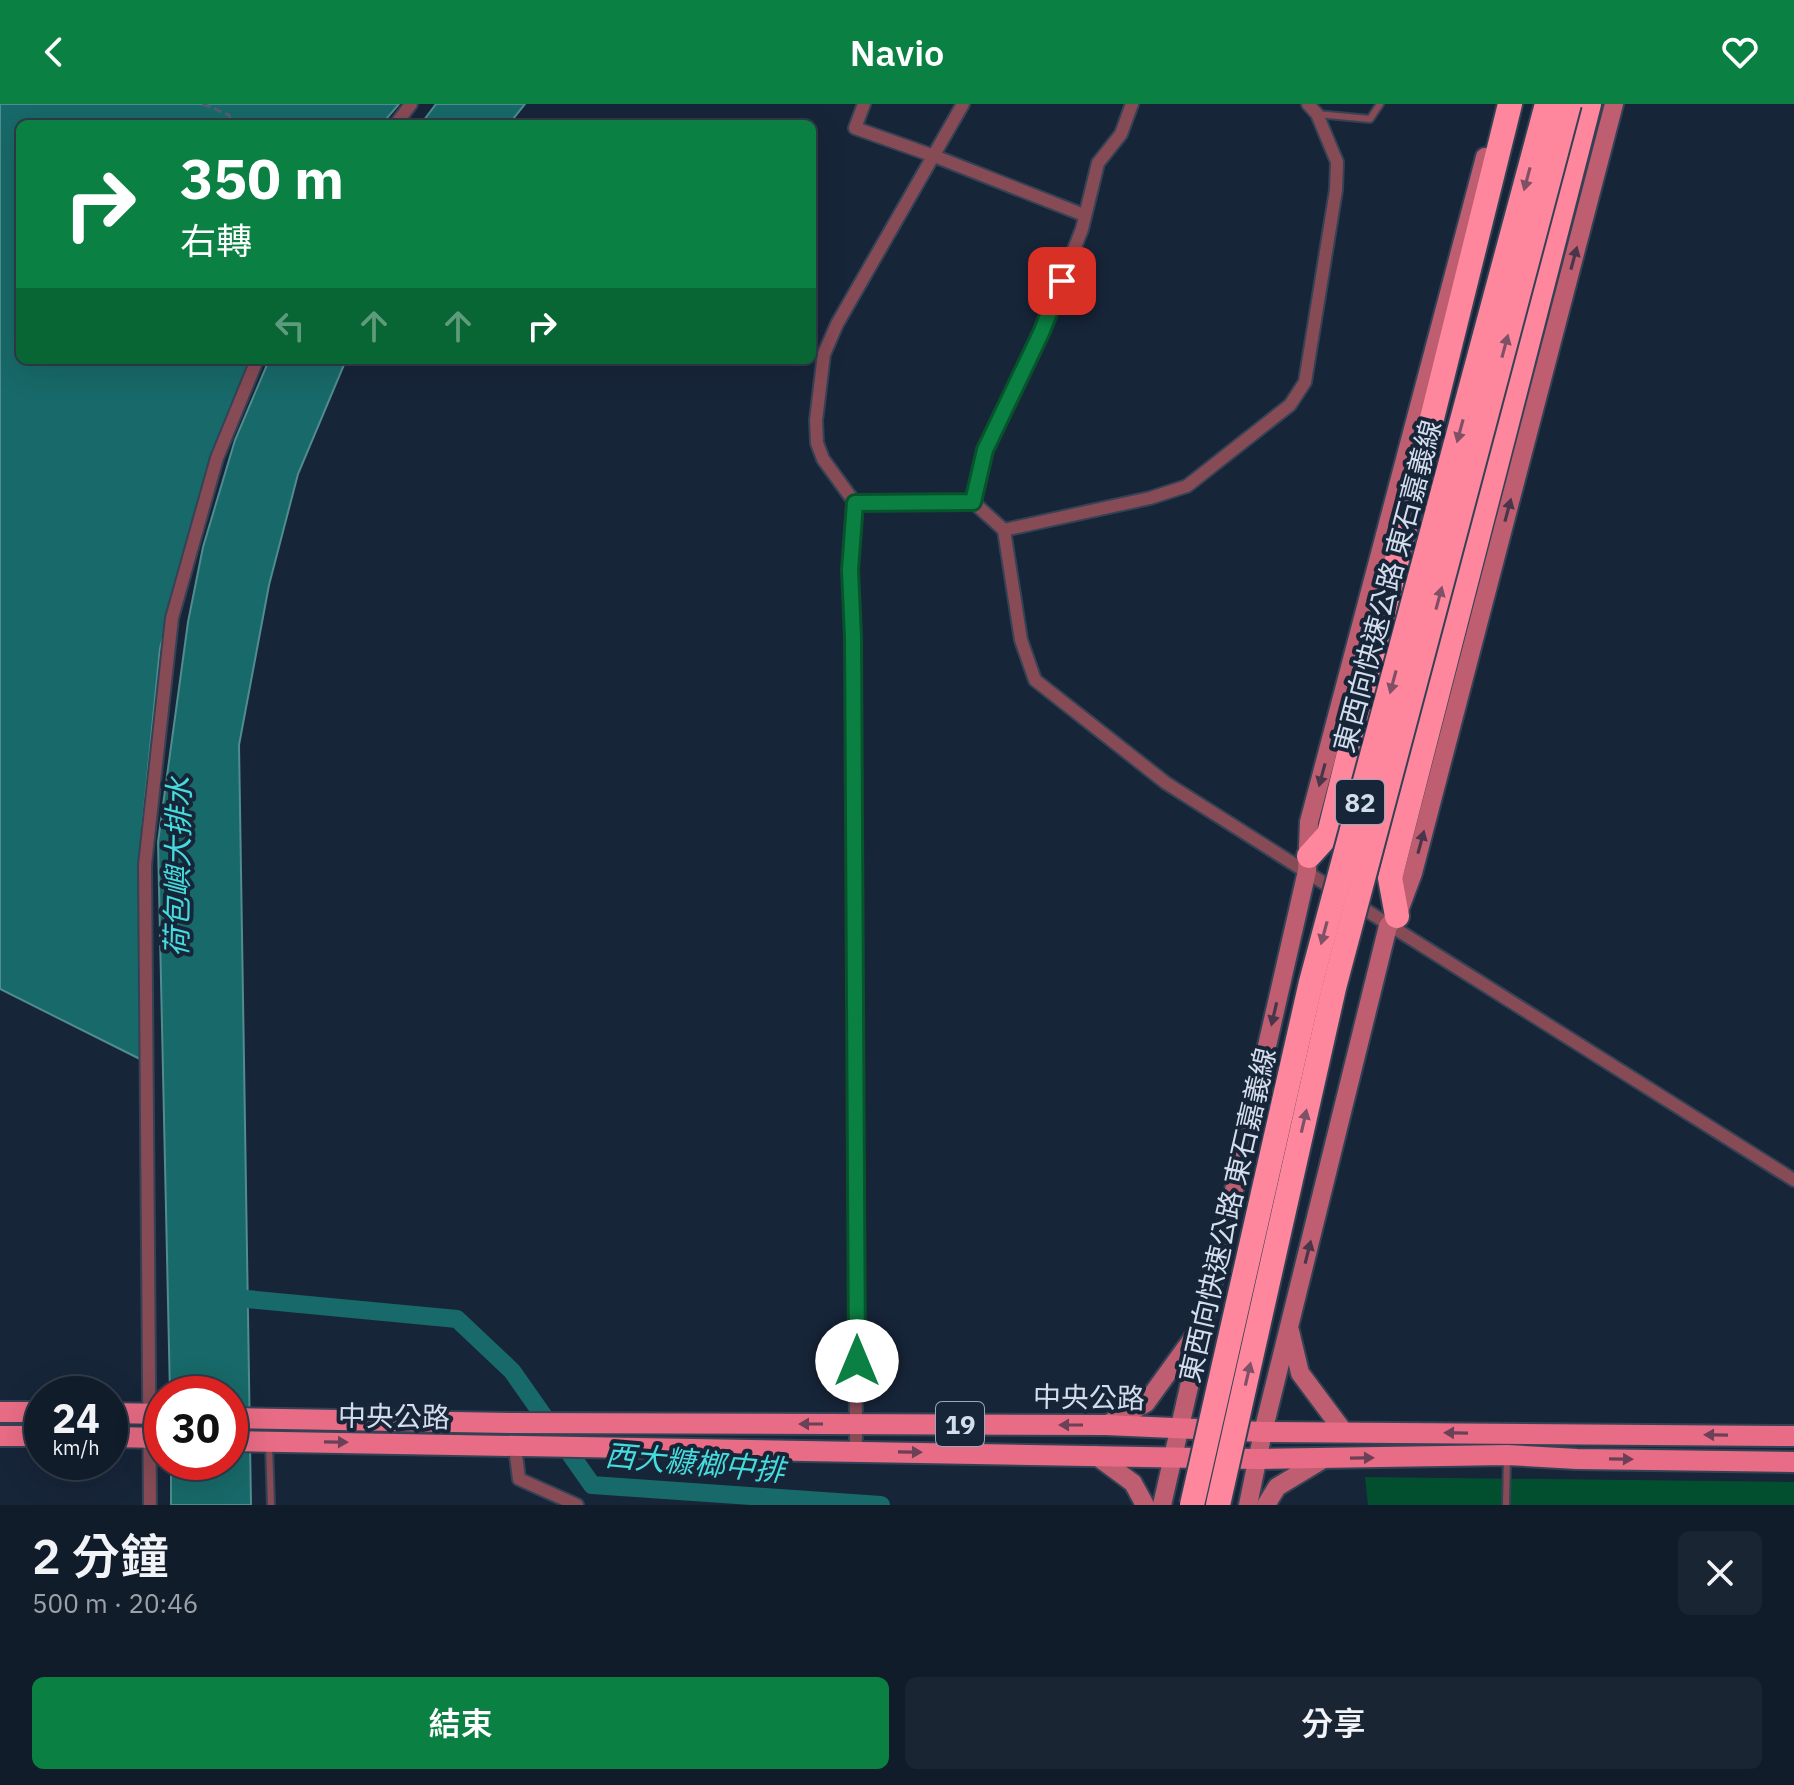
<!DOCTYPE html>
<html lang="zh-TW">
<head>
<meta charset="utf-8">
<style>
  body { margin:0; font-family:"IBM Plex Sans","Noto Sans TC",sans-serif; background:#1a2533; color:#f1f3f6; height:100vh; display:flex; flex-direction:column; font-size:30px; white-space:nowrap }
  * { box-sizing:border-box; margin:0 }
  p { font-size:26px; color:#9ca1a9 }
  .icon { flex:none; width:44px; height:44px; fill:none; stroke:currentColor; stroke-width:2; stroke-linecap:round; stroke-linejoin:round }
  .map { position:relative; height:1401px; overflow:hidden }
  .panel { display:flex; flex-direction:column; background:#111c2b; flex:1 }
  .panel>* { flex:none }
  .banner { position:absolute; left:16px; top:16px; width:800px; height:244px; border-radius:12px; box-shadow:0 8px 32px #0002,0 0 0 2px #303a47; background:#0b8043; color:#fff; overflow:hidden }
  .speed { position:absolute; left:24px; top:1272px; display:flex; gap:16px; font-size:40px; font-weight:700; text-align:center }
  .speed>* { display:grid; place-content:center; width:104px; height:104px; border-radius:50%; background:#111c2b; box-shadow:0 8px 32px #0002,0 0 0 2px #303a47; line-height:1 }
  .speed small { font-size:20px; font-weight:400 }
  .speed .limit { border:12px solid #d22; background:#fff; color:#111 }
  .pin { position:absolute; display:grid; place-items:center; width:68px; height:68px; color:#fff; margin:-34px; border-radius:16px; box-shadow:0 4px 12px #0006 }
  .me { position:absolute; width:88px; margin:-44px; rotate:0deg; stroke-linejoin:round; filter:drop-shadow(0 0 6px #0008) }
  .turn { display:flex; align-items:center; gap:28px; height:168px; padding:0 32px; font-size:36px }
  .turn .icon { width:104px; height:104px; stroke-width:2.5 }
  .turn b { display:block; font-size:56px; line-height:68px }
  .lanes { display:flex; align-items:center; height:76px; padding:0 32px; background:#0003; justify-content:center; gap:40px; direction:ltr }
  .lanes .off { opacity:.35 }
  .round { display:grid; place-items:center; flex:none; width:84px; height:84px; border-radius:12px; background:#1a2533 }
  .headline { display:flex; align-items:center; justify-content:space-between; height:136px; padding:0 32px }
  h1 { font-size:48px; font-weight:600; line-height:60px }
  .action { display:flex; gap:16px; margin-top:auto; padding:16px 32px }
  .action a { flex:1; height:92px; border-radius:12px; background:#0b8043; color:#fff; font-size:32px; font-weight:600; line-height:92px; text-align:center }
  .action a+a { background:#1a2533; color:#f1f3f6 }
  header { display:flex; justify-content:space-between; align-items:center; height:104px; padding:0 32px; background:#0b8043; color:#fff; font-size:36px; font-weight:600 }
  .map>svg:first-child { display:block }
</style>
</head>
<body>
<header><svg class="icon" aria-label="back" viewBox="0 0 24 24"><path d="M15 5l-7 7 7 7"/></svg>Navio<svg class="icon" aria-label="heart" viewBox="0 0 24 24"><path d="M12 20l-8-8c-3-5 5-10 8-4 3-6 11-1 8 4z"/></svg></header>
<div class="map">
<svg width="1794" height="1401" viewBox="0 0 1794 1401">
  <rect width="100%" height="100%" fill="#172539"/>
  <!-- green -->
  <polygon fill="#024f30" points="1365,1373 1794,1378 1794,1401 1368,1401"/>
  <!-- water -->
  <g fill="#186969" stroke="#508c90" stroke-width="2">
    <polygon points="0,0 399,0 382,20 20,20 20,256 253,256 230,304 160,544 142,725 144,957 0,885"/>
    <polygon points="436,0 525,0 509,20 421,20"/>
    <polygon points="269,256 346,256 298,370 269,481 239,641 251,1401 171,1401 171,1358 230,1358 230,1290 170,1290 158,738 188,518 203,443 235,336"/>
  </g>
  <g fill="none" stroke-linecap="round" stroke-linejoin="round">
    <!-- canal -->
    <polyline stroke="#186969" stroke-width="18" points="247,1195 457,1215 512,1267 592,1381 881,1401"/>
    <!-- lane casing -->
    <g stroke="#354255" stroke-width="10">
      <g id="lane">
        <polyline points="1317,10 1370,15 1380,0"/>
        <polyline points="269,1341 271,1401"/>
        <polyline points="1506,1401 1507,1354"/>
      </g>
    </g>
    <!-- street casing -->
    <g stroke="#354255" stroke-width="16">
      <g id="street">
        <polyline points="864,0 855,24 934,52 1084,111"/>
        <polyline points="396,20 411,0"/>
        <polyline points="973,398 985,346 1041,229 1082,125 1098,59 1121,30 1132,0"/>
        <polyline points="855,399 973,398 1004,426 1150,394 1187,382 1290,301 1305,278 1336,86 1337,58 1317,10 1308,0"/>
        <polyline points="1004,426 1021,536 1035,576 1166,679 1338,788"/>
        <polyline points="1353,798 1794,1076"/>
        <polyline points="515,1343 519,1375 577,1401"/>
        <polyline points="856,1347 853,533 850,466 855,399 823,355 817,339 816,316 824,250 837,220 963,0"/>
        <polyline points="150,1401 145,761 172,514 217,354 257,256"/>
      </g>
    </g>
    <!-- secondary casing -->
    <g stroke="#354255" stroke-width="22">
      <g id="secondary">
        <polyline points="1290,1227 1300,1269 1344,1328"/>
        <polyline points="1106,1321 1146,1299 1198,1227"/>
        <polyline points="1095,1351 1133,1379 1145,1401"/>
        <polyline points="1162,1401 1307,767 1309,718 1485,53"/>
        <polyline points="1248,1401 1263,1328 1388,822 1397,812 1413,769 1614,0"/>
        <polyline points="1266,1401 1277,1383 1325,1354"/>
      </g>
    </g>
    <!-- primary casing -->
    <g stroke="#354255" stroke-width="24">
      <g id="primary">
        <polyline points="0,1308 42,1308"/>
        <polyline points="110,1309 162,1310"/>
        <polyline points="230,1314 510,1319 1106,1321 1263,1328 1794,1332"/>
        <polyline points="0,1332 42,1332"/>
        <polyline points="110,1333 162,1334"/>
        <polyline points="230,1337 1257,1355 1507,1351 1577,1355 1794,1358"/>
      </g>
    </g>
    <!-- highway casing -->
    <g stroke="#354255" stroke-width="28">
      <g id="highway">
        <polyline points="1309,752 1329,730 1510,0"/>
        <polyline points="1397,812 1390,774 1589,0"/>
      </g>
    </g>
    <!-- path -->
    <polyline stroke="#515e70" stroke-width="3" stroke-dasharray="8 4" stroke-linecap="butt" points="203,0 229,11 231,20"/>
    <!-- lane -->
    <use href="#lane" stroke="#874b55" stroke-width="6"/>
    <!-- street -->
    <use href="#street" stroke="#874b55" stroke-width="12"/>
    <!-- secondary -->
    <use href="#secondary" stroke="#be5e70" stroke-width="18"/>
    <!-- primary -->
    <use href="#primary" stroke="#e86c85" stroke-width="20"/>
    <!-- highway -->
    <use href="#highway" stroke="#ff879d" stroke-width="24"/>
    <!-- highway-bridge casing -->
    <g stroke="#354255" stroke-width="28" stroke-linecap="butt">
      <g id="highway-bridge">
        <polyline points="1192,1401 1311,878 1547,0"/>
        <polyline points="1218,1401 1334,884 1569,0"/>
      </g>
    </g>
    <!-- highway-bridge -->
    <use href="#highway-bridge" stroke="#ff879d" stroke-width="24"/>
  </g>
  <!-- one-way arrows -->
  <defs><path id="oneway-solid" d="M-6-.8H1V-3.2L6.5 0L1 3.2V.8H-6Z" transform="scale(2)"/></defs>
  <g fill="#7f5166">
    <use href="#oneway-solid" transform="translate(1527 75) rotate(105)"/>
    <use href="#oneway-solid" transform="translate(1505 242) rotate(-75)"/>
    <use href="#oneway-solid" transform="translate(1460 327) rotate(105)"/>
    <use href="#oneway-solid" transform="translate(1439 494) rotate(-75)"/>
    <use href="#oneway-solid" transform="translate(1393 578) rotate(105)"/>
    <use href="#oneway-solid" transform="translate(1324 829) rotate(105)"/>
    <use href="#oneway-solid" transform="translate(1304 1017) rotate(-77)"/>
    <use href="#oneway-solid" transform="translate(1248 1270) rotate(-77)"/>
  </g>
  <g fill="#49364a">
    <use href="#oneway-solid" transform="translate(1574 154) rotate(-75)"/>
    <use href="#oneway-solid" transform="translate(1508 406) rotate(-75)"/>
    <use href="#oneway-solid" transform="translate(1322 671) rotate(105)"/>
    <use href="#oneway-solid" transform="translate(1421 738) rotate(-75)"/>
    <use href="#oneway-solid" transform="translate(1274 910) rotate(103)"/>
    <use href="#oneway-solid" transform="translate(1308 1148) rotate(-76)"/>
  </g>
  <g fill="#6b4157">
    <use href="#oneway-solid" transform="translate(811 1320) rotate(-180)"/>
    <use href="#oneway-solid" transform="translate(1071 1321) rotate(-180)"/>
    <use href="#oneway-solid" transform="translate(1456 1329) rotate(-179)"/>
    <use href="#oneway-solid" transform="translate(1716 1331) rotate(-179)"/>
    <use href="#oneway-solid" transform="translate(336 1338) rotate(1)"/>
    <use href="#oneway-solid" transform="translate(910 1348) rotate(1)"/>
    <use href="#oneway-solid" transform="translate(1362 1354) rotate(-1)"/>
    <use href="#oneway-solid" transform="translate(1621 1355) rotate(1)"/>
  </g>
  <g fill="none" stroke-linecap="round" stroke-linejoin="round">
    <!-- route casing -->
    <g stroke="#07532c" stroke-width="20">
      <polyline id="route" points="857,1257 853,533 850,466 855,399 973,398 985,346 1041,229 1062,177"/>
    </g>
    <!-- route -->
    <use href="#route" stroke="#0b8043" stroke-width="14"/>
  </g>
  <g text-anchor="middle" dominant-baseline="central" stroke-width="8" stroke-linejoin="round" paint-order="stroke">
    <!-- shield labels -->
    <g fill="#172539" stroke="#9ba6b6" stroke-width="2">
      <rect x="1336" y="676" width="48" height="44" rx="6"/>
      <rect x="936" y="1298" width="48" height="44" rx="6"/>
    </g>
    <g font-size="26" font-weight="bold" fill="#d4ddeb">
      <text x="1360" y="698">82</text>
      <text x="960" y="1320">19</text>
    </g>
    <!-- street labels -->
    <g font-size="28" fill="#d4ddeb" stroke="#172539">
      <text transform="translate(1387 482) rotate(-75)">東西向快速公路 東石嘉義線</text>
      <text transform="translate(1227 1111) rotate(-77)">東西向快速公路 東石嘉義線</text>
      <text transform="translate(1089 1293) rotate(1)">中央公路</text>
      <text transform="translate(394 1312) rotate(1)">中央公路</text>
    </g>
    <!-- water labels -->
    <g font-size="30" font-style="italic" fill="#46dbdc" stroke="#172539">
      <text transform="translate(177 763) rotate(-89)">荷包嶼大排水</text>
      <text transform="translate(695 1358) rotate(5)">西大糠榔中排</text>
    </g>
  </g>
</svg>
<div class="speed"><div>24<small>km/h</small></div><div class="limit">30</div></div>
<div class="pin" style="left:1062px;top:177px;background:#d93025"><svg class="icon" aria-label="arrive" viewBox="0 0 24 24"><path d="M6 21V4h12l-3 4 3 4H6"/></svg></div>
<svg class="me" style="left:857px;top:1257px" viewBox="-20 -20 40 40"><circle r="19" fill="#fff"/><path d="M0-13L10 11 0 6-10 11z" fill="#0b8043"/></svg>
<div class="banner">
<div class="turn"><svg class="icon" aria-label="right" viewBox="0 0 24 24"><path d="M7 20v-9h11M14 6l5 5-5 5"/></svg><div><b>350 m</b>右轉</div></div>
<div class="lanes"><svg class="icon off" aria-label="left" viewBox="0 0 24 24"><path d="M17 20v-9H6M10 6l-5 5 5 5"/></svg><svg class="icon off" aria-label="ahead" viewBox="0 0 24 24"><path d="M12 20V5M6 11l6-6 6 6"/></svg><svg class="icon off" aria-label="ahead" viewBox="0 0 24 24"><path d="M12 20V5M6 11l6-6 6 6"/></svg><svg class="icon" aria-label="right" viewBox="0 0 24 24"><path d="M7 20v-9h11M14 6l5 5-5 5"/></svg></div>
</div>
</div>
<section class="panel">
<div class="headline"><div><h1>2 分鐘</h1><p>500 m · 20:46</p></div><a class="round"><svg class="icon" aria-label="close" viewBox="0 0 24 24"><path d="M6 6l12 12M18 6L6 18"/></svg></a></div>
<div class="action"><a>結束</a><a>分享</a></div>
</section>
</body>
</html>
